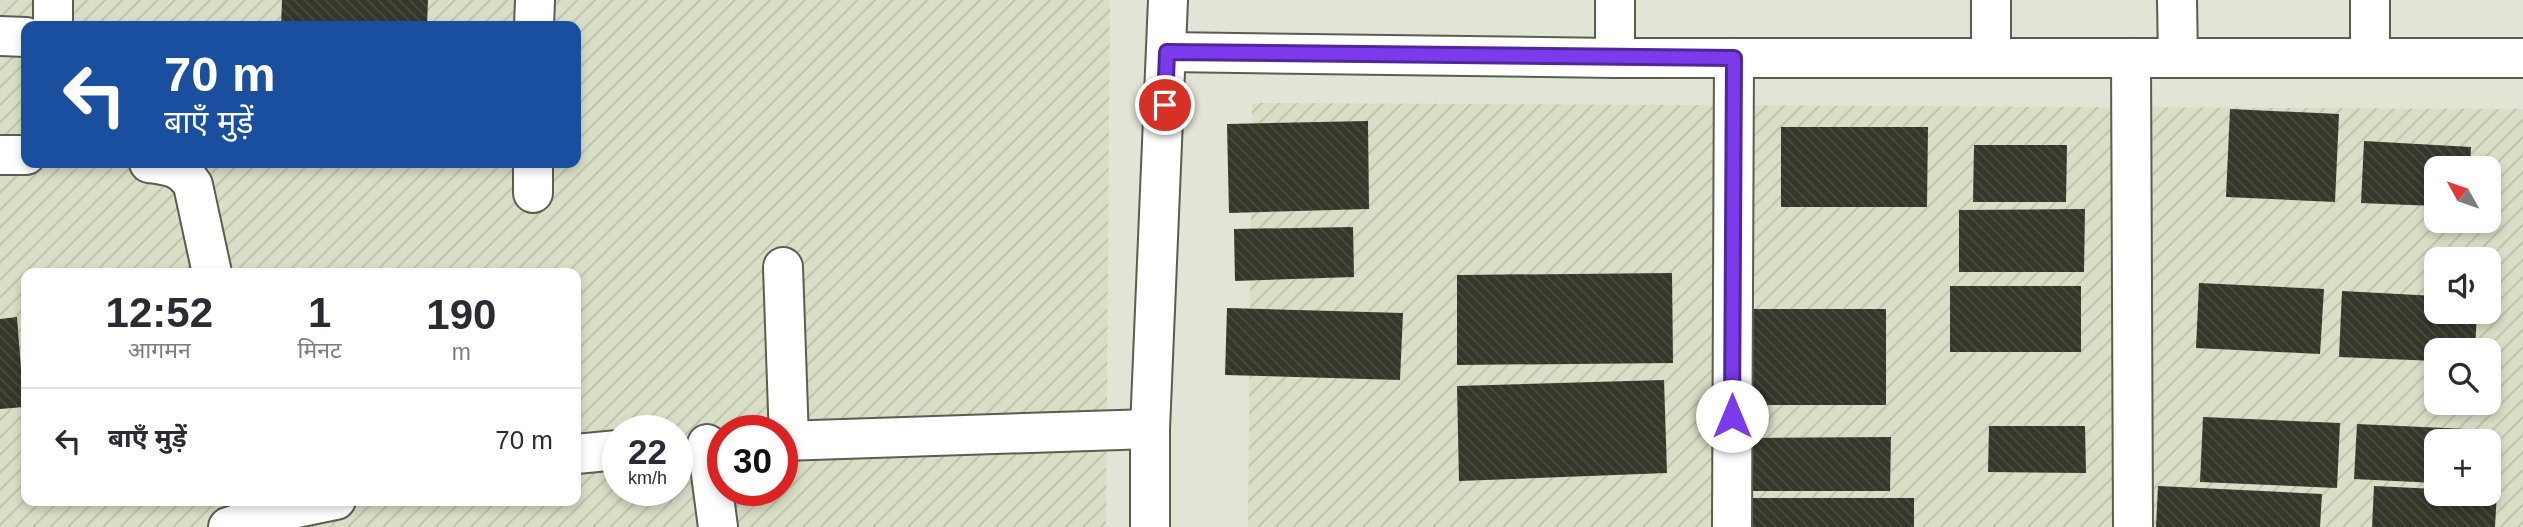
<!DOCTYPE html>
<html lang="hi">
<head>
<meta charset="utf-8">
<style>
  body { margin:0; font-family:Arial,"Noto Sans Devanagari",sans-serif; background:#f2f2f3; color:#2b2b33; height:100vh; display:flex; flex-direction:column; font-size:26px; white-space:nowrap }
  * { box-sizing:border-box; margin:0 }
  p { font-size:23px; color:#7c7c81 }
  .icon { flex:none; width:38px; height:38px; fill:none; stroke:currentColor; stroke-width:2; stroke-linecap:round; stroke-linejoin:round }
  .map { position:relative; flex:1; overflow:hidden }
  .details { position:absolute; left:21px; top:268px; width:560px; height:238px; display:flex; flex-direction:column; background:#fff; border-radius:14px; box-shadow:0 4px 10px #0003 }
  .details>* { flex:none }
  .banner { position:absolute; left:21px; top:21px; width:560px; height:147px; border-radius:14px; box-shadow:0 4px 10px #0003; background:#1a4fa0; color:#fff; overflow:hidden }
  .needle { width:46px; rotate:310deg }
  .buttons { position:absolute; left:2424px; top:156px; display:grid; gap:14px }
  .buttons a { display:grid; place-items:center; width:77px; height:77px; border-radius:14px; background:#fff; box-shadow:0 4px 10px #0003; font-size:35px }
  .speed { position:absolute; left:602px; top:415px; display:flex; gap:14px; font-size:35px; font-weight:700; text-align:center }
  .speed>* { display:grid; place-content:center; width:91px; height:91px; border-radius:50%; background:#fff; box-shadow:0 4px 10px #0003; line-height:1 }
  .speed small { font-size:18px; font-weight:400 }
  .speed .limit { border:10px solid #d22; background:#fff; color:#111 }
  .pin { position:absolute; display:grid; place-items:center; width:60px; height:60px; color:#fff; margin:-30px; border:4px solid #fff; border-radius:50%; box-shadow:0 2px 7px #0007 }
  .me { position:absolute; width:77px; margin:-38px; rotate:0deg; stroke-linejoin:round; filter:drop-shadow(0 0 5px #0008) }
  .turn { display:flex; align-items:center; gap:24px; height:147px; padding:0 28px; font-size:32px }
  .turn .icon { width:91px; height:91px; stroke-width:2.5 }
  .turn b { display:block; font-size:49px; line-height:60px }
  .eta { display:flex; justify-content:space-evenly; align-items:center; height:119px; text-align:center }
  .eta b { font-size:42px; font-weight:700; line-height:49px }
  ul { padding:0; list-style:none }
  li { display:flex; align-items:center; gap:21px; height:105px; padding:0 28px; border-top:2px solid #e1e1e2 }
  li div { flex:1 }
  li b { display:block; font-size:26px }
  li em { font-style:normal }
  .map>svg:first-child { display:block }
</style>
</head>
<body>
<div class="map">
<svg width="2523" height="527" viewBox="0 0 2523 527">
  <defs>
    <pattern id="industrial-furrows" width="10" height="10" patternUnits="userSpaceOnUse" patternTransform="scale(1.75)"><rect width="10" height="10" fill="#d9dec6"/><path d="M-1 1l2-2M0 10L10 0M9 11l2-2" fill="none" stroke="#bbbfab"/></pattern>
    <pattern id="building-back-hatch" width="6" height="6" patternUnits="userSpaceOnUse" patternTransform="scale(1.75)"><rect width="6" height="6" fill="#35372b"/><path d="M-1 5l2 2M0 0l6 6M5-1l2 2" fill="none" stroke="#4a4c42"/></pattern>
  </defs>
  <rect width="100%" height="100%" fill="#e2e5d5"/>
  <!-- industrial -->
  <g fill="url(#industrial-furrows)" fill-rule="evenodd">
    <path d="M0,0H1110L1106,527H0ZM26,26H576V163H26ZM26,273H576V500H26ZM618,430H677V490H618ZM723,430H782V490H723Z"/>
    <path d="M1252,103L2523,109V527H1248ZM2436,168H2488V220H2436ZM2436,259H2488V312H2436ZM2436,350H2488V402H2436ZM2436,441H2488V494H2436Z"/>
  </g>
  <!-- building -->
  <g fill="url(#building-back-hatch)">
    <polygon points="282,0 428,0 427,26 281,26"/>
    <polygon points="2230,109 2339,114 2335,202 2226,197"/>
    <polygon points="1368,121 1369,209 1229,213 1227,124"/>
    <polygon points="1781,127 1928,127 1927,207 1781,207"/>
    <polygon points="2364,141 2471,147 2470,168 2436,168 2436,206 2361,203"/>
    <polygon points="1974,145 2067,145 2066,202 1973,202"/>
    <polygon points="2085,209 2084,272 1959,272 1959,210"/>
    <polygon points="1353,227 1354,277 1235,281 1234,229"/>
    <polygon points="1672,273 1673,363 1457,365 1457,275"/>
    <polygon points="2199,283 2324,289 2320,354 2196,348"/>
    <rect x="1950" y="286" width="131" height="66"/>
    <polygon points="2342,291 2436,296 2436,312 2477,312 2475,350 2436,350 2436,361 2339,357"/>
    <polygon points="26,302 26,322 25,322 21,303"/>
    <polygon points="1227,308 1403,313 1400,380 1225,375"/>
    <polygon points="1744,309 1886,309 1886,405 1743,405"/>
    <polygon points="17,317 24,407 0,409 0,319"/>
    <polygon points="1664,380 1667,473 1459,481 1457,386"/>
    <polygon points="2203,417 2340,423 2337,488 2200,482"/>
    <polygon points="2357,424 2488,430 2487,441 2436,441 2436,483 2354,479"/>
    <polygon points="1989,426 2085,426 2086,473 1988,472"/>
    <polygon points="1891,437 1890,491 1752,491 1752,438"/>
    <polygon points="2158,486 2322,494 2320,527 2156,527"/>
    <polygon points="2374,486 2436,489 2436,494 2497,492 2495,527 2372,527"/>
    <rect x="1742" y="498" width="172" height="29"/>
  </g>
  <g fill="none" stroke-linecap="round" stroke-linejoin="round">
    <!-- minor casing -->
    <g stroke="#5a5d4f" stroke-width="42">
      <g id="minor">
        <polyline points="1615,0 1615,58"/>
        <polyline points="2177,0 2178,58"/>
        <polyline points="2370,0 2370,58"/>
        <polyline points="53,26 53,0"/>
        <polyline points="534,26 535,0"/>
        <polyline points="0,36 26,37"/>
        <polyline points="1167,52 1615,58 2523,58"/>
        <polyline points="1991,58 1991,0"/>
        <polyline points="2131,58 2133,527"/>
        <polyline points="0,155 26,155"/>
        <path d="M149,163C168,165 182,167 193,185L212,273"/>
        <polyline points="533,193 533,163"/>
        <polyline points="783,267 789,440"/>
        <polyline points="782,441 1150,429"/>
        <polyline points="707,444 718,527"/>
        <polyline points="576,454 618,450"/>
        <polyline points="228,527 267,514 336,500"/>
        <polyline points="1150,527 1150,429 1168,0"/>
        <polyline points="1732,527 1734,58"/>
      </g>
    </g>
    <!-- minor -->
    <use href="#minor" stroke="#fff" stroke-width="38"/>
  </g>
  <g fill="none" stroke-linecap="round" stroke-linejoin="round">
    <!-- route casing -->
    <g stroke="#51269a" stroke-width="18">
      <polyline id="route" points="1165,105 1167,52 1734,58 1732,416"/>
    </g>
    <!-- route -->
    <use href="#route" stroke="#7c3aed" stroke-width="12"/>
  </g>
</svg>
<div class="buttons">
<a><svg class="needle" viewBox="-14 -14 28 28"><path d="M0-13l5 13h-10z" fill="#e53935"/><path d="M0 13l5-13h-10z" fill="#7c7c81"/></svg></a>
<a><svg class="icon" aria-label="sound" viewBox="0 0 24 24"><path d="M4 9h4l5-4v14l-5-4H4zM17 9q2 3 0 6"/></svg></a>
<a><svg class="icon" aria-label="search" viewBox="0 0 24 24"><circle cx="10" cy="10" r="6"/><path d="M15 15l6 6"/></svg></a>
<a>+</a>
</div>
<div class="speed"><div>22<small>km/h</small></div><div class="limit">30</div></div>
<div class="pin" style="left:1165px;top:105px;background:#d93025"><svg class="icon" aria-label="arrive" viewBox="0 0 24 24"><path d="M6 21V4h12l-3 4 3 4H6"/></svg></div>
<svg class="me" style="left:1732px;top:416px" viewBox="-20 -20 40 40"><circle r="19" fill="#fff"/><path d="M0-13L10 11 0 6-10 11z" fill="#7c3aed"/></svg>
<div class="banner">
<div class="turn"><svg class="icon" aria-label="left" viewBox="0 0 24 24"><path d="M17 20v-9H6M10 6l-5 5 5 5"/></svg><div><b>70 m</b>बाएँ मुड़ें</div></div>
</div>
<section class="details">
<div class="eta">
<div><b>12:52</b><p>आगमन</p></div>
<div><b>1</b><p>मिनट</p></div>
<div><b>190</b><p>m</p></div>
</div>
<ul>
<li><svg class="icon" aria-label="left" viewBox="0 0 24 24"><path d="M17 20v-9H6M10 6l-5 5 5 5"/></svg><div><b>बाएँ मुड़ें</b></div><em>70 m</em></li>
</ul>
</section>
</div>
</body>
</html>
